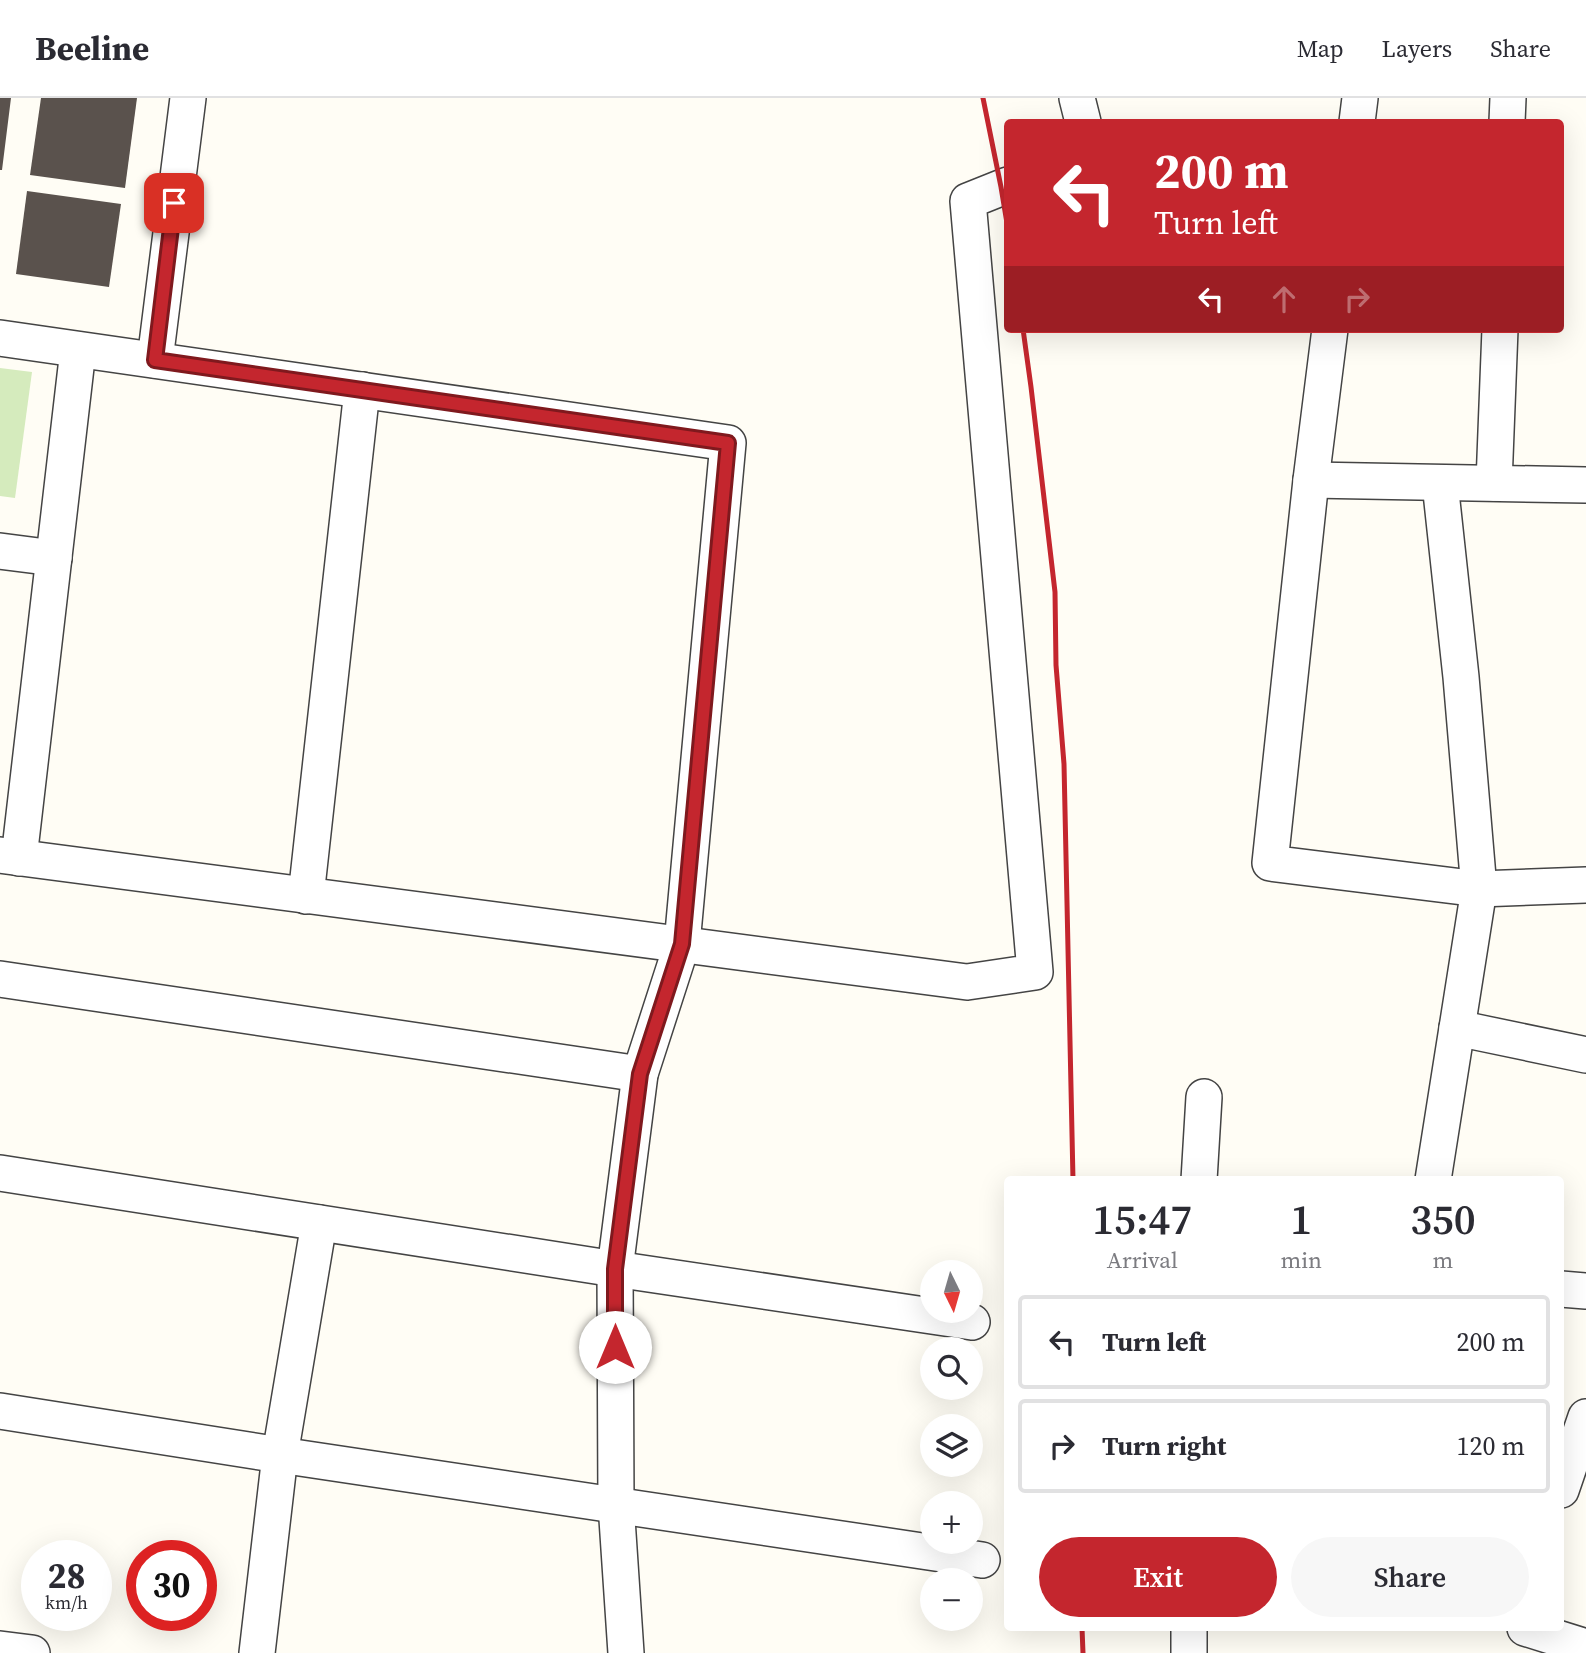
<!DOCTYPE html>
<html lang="en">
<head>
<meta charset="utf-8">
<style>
  body { margin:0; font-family:"Source Serif 4",serif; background:#f7f7f7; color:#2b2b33; height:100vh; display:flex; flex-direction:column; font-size:26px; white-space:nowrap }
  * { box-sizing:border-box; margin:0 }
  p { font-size:23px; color:#7c7c81 }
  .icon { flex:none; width:38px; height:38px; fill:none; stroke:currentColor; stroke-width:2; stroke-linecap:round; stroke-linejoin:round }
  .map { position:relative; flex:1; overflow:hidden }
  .panel { position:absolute; left:1004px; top:1078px; width:560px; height:455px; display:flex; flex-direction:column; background:#fff; border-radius:7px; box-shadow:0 7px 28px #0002 }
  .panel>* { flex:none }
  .guide { position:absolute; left:1004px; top:21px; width:560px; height:214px; border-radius:7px; box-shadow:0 7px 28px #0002; background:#c4262e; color:#fff; overflow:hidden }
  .needle { width:46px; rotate:175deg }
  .controls { position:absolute; left:920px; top:1162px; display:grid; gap:14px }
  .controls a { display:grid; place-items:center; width:63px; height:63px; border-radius:50%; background:#fff; box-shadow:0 7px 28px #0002; font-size:35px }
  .speed { position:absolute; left:21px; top:1442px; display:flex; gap:14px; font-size:35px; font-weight:700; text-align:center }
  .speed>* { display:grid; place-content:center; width:91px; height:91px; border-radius:50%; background:#fff; box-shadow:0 7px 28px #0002; line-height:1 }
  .speed small { font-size:18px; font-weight:400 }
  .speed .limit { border:10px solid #d22; background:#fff; color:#111 }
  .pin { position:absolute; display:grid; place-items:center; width:60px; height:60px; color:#fff; margin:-30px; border-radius:14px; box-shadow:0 4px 10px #0006 }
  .me { position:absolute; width:77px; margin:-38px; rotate:0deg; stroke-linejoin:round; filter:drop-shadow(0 0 5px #0008) }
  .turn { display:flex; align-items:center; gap:24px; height:147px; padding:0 35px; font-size:32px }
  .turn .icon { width:91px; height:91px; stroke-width:2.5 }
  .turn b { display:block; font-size:49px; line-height:60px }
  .lanes { display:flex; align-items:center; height:66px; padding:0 35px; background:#0003; justify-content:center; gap:35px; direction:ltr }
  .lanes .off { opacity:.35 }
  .eta { display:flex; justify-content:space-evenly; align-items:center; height:119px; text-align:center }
  .eta b { font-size:42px; font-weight:600; line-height:49px }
  .button { display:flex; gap:14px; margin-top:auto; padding:14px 35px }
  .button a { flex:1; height:80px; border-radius:42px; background:#c4262e; color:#fff; font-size:28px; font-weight:600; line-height:80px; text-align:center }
  .button a+a { background:#f7f7f7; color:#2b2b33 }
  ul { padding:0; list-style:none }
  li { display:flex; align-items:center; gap:21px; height:94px; margin:0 14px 10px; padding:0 21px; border:4px solid #e1e1e2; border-radius:7px }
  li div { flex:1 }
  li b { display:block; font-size:26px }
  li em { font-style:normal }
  header { display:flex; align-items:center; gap:42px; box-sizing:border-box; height:98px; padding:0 35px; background:#fff; border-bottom:2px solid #e1e1e2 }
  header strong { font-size:33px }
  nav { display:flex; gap:38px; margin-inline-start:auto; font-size:24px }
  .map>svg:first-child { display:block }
</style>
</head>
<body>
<header>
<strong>Beeline</strong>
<nav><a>Map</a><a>Layers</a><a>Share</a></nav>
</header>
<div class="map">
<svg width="1586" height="1555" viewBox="0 0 1586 1555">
  <rect width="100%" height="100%" fill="#fffdf5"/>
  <!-- green -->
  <polygon fill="#d5ebbd" points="0,270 32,274 15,400 0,398"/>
  <!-- building -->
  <g fill="#5a524d">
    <polygon points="0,0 11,0 2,72 0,72"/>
    <polygon points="41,0 137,0 125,90 30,77"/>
    <polygon points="27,93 121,106 109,189 16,176"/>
  </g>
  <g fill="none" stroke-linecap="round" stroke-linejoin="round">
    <!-- minor casing -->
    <g stroke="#444" stroke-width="38">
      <g id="minor">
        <polyline points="1077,0 1083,24"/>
        <polyline points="1357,24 1360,0"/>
        <polyline points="1507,24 1508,0"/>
        <polyline points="1330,231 1311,382 1270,765 1479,791 1586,787"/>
        <polyline points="0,240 728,345 682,846 640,976 615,1171 616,1406 626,1555"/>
        <polyline points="155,262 188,0"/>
        <polyline points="1311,382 1586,387"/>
        <polyline points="1494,385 1500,231"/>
        <polyline points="0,453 54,460"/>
        <polyline points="0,757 967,884 1035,874 968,103 1008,87"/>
        <polyline points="19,760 78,252"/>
        <polyline points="306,798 362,292"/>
        <polyline points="0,881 640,976"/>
        <polyline points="1457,930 1586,957"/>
        <polyline points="0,1075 615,1171 972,1224"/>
        <polyline points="1199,1082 1204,999"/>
        <polyline points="1433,1082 1479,791 1461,579 1440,385"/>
        <polyline points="1561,1191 1586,1193"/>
        <polyline points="0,1313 280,1357 982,1462"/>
        <polyline points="1561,1392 1586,1319"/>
        <polyline points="1189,1530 1189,1555"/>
        <polyline points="1525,1530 1586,1549"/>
        <polyline points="0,1551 32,1555"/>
        <polyline points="257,1555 280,1357 319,1125"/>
      </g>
    </g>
    <!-- minor -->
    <use href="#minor" stroke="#fff" stroke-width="35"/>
    <!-- rail -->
    <g stroke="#c4262e" stroke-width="5">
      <polyline points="983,0 1001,89 1008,131"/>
      <polyline points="1023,231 1031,289 1055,494 1056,567 1064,666 1073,1082"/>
      <polyline points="1082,1530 1083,1555"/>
    </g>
  </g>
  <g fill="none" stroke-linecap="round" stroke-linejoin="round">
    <!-- route casing -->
    <g stroke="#7f191e" stroke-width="18">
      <polyline id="route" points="174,105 155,262 728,345 682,846 640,976 615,1171 615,1249"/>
    </g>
    <!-- route -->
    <use href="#route" stroke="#c4262e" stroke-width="12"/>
  </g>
</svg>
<div class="controls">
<a><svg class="needle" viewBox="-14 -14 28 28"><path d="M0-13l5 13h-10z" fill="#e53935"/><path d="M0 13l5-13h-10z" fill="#7c7c81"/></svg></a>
<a><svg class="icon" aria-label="search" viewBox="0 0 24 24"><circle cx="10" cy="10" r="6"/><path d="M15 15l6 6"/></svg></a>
<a><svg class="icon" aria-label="layers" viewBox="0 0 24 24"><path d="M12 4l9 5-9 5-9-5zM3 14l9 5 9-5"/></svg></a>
<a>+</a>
<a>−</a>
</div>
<div class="speed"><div>28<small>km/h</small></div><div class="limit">30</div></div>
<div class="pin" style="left:174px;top:105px;background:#d93025"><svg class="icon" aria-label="arrive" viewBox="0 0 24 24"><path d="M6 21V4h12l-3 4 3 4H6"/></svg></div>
<svg class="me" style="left:615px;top:1249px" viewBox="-20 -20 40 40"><circle r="19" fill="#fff"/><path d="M0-13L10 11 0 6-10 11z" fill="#c4262e"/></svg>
<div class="guide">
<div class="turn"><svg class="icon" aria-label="left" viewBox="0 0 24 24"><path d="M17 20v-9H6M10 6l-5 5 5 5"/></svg><div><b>200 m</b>Turn left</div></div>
<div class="lanes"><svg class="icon" aria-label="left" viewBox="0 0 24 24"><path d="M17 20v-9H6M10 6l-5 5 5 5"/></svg><svg class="icon off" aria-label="ahead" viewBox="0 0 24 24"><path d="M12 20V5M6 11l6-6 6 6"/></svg><svg class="icon off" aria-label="right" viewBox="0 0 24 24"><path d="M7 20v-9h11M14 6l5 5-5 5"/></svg></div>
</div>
<section class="panel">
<div class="eta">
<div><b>15:47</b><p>Arrival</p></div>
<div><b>1</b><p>min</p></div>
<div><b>350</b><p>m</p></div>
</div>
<ul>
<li><svg class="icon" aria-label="left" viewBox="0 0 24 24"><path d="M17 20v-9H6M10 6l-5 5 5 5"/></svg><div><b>Turn left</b></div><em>200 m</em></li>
<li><svg class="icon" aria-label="right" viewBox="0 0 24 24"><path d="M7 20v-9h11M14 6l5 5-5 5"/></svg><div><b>Turn right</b></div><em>120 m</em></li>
</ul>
<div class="button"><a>Exit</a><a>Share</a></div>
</section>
</div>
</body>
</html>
